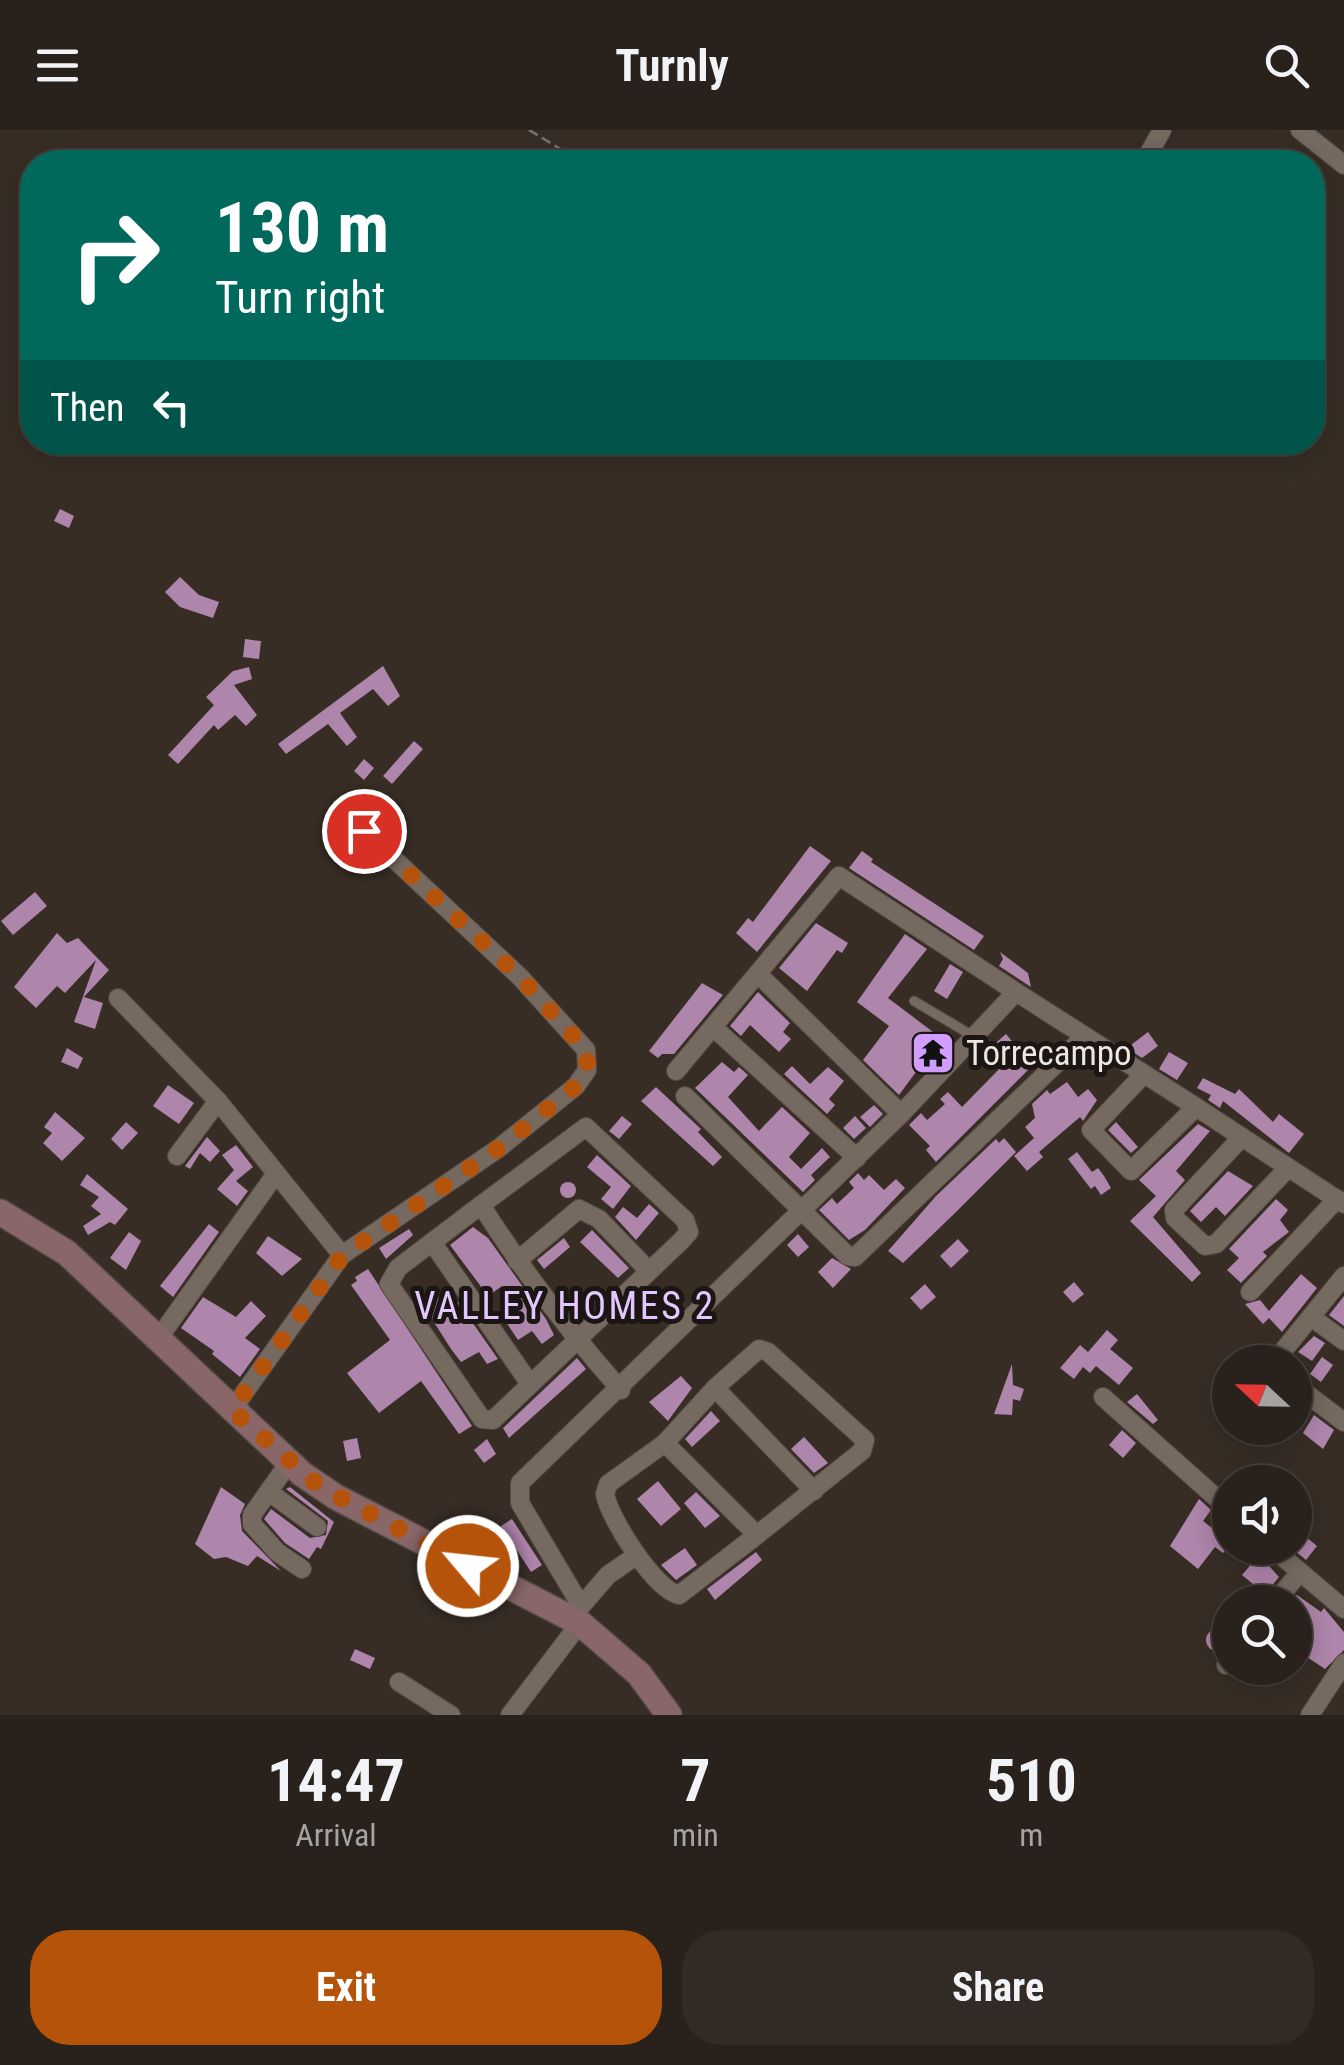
<!DOCTYPE html>
<html lang="en">
<head>
<meta charset="utf-8">
<style>
  body { margin:0; font-family:"Roboto Condensed",sans-serif; background:#312a25; color:#f1f3f6; height:100vh; display:flex; flex-direction:column; font-size:38px; white-space:nowrap }
  * { box-sizing:border-box; margin:0 }
  p { font-size:32px; color:#a5a4a3 }
  .icon { flex:none; width:55px; height:55px; fill:none; stroke:currentColor; stroke-width:2; stroke-linecap:round; stroke-linejoin:round }
  .map { position:relative; height:1585px; overflow:hidden }
  .side { display:flex; flex-direction:column; background:#29221c; flex:1 }
  .side>* { flex:none }
  .guide { position:absolute; left:20px; top:20px; width:1305px; height:305px; border-radius:40px; box-shadow:0 5px 25px #0003,0 0 0 2px #453f3b; background:#00695c; color:#fff; overflow:hidden }
  .needle { width:65px; rotate:292deg }
  .buttons { position:absolute; left:1212px; top:1215px; display:grid; gap:20px }
  .buttons a { display:grid; place-items:center; width:100px; height:100px; border-radius:50%; background:#29221c; box-shadow:0 5px 25px #0003,0 0 0 2px #453f3b; font-size:50px }
  .pin { position:absolute; display:grid; place-items:center; width:85px; height:85px; color:#fff; margin:-42px; border:5px solid #fff; border-radius:50%; box-shadow:0 2px 10px #0007 }
  .me { position:absolute; width:110px; margin:-55px; rotate:298deg; stroke-linejoin:round; filter:drop-shadow(0 0 8px #0008) }
  .turn { display:flex; align-items:center; gap:35px; height:210px; padding:0 30px; font-size:45px }
  .turn .icon { width:130px; height:130px; stroke-width:2.5 }
  .turn b { display:block; font-size:70px; line-height:85px }
  .then { display:flex; align-items:center; height:95px; padding:0 30px; background:#0003; gap:20px; font-size:38px }
  .eta { display:flex; justify-content:space-evenly; align-items:center; height:170px; text-align:center }
  .eta b { font-size:60px; font-weight:700; line-height:70px }
  .action { display:flex; gap:20px; margin-top:auto; padding:20px 30px }
  .action a { flex:1; height:115px; border-radius:40px; background:#b45309; color:#fff; font-size:40px; font-weight:700; line-height:115px; text-align:center }
  .action a+a { background:#312a25; color:#f1f3f6 }
  header { display:flex; justify-content:space-between; align-items:center; height:130px; padding:0 30px; background:#29221c; font-size:45px; font-weight:700 }
  .map>svg:first-child { display:block }
</style>
</head>
<body>
<header><svg class="icon" aria-label="menu" viewBox="0 0 24 24"><path d="M4 6h16M4 12h16M4 18h16"/></svg>Turnly<svg class="icon" aria-label="search" viewBox="0 0 24 24"><circle cx="10" cy="10" r="6"/><path d="M15 15l6 6"/></svg></header>
<div class="map">
<svg width="1344" height="1585" viewBox="0 0 1344 1585">
  <rect width="100%" height="100%" fill="#372d25"/>
  <!-- building -->
  <g fill="#ae85ab">
    <polygon points="60,379 74,386 69,398 54,391"/>
    <polygon points="180,447 199,465 219,472 213,488 180,477 165,462"/>
    <polygon points="245,509 261,511 259,529 243,527"/>
    <polygon points="383,536 400,566 388,576 373,559 340,583 357,607 347,616 328,594 286,624 278,614"/>
    <polygon points="249,537 252,549 234,555 257,585 246,596 235,585 218,600 214,595 178,634 168,625 214,575 206,567 233,541"/>
    <polygon points="414,611 423,619 392,654 383,646"/>
    <polygon points="364,629 374,638 364,650 354,641"/>
    <polygon points="810,716 831,731 757,822 736,803 748,788 753,792"/>
    <polygon points="862,721 873,729 871,732 984,806 974,820 849,738"/>
    <polygon points="35,762 47,776 13,805 1,791"/>
    <polygon points="816,793 848,813 842,823 837,820 807,861 779,838"/>
    <polygon points="57,803 67,813 78,808 109,840 84,867 103,873 95,899 74,892 96,830 65,863 57,856 36,878 14,857"/>
    <polygon points="905,804 927,819 888,868 941,908 899,965 863,930 889,896 857,872"/>
    <polygon points="1000,822 1028,843 1031,857 999,836 1003,829"/>
    <polygon points="950,834 963,842 947,869 934,861"/>
    <polygon points="702,853 723,865 674,924 662,924 658,928 649,921"/>
    <polygon points="758,862 790,893 783,902 791,909 779,922 750,895 741,906 730,896"/>
    <polygon points="1148,902 1158,916 1142,928 1127,918"/>
    <polygon points="1006,904 1032,936 936,1032 926,1020 930,1016 909,995 921,983 927,990 945,974 940,969 948,962 962,977 1005,933 991,917"/>
    <polygon points="67,918 83,928 78,939 61,932"/>
    <polygon points="1169,922 1188,933 1177,950 1159,939"/>
    <polygon points="722,932 734,942 739,937 748,945 728,967 759,1001 782,977 810,1003 789,1027 801,1039 822,1018 830,1027 811,1045 815,1050 803,1062 695,958"/>
    <polygon points="792,936 810,954 828,937 844,951 829,969 835,975 827,984 784,944"/>
    <polygon points="1203,948 1235,964 1239,959 1273,992 1279,984 1304,1004 1289,1023 1223,971 1220,978 1208,970 1211,965 1197,958"/>
    <polygon points="1067,952 1078,967 1088,959 1097,970 1083,991 1080,987 1039,1022 1043,1027 1027,1041 1014,1026 1034,1008 1025,997 1035,988 1032,974 1047,960 1050,964"/>
    <polygon points="168,955 194,973 179,994 153,976"/>
    <polygon points="656,957 701,999 698,1002 722,1027 713,1036 641,971"/>
    <polygon points="874,975 883,984 870,997 860,987"/>
    <polygon points="55,982 85,1008 62,1031 43,1013 52,1003 44,997"/>
    <polygon points="622,986 632,994 619,1009 609,1001"/>
    <polygon points="855,986 866,998 854,1009 843,998"/>
    <polygon points="126,992 138,1003 122,1020 111,1009"/>
    <polygon points="1116,992 1138,1017 1131,1023 1108,1000"/>
    <polygon points="1198,994 1210,1001 1176,1041 1185,1050 1153,1087 1201,1143 1192,1152 1130,1091 1156,1066 1139,1050"/>
    <polygon points="207,1007 220,1021 210,1032 200,1023 190,1039 185,1036"/>
    <polygon points="1004,1008 1016,1022 954,1084 903,1133 888,1121 936,1066 996,1009 999,1013"/>
    <polygon points="236,1015 253,1037 236,1051 248,1061 237,1076 217,1059 234,1040 222,1025"/>
    <polygon points="1077,1022 1092,1042 1098,1038 1104,1046 1111,1058 1101,1065 1095,1056 1091,1059 1068,1029"/>
    <polygon points="597,1025 631,1056 613,1079 601,1069 611,1057 587,1037"/>
    <polygon points="1228,1041 1253,1056 1225,1086 1216,1077 1201,1092 1190,1081"/>
    <polygon points="858,1043 864,1050 869,1045 884,1060 896,1049 905,1058 865,1100 849,1110 819,1080 832,1068 837,1074 854,1058 849,1052"/>
    <polygon points="87,1044 128,1079 115,1095 110,1092 88,1105 83,1096 101,1084 91,1076 99,1067 80,1055"/>
    <circle cx="568" cy="1060" r="8"/>
    <polygon points="1276,1069 1288,1080 1280,1090 1289,1102 1263,1122 1267,1126 1241,1153 1227,1140 1239,1128 1229,1119"/>
    <polygon points="649,1074 659,1083 636,1110 615,1087 623,1077 637,1088"/>
    <polygon points="209,1094 219,1102 173,1167 160,1156"/>
    <polygon points="473,1097 488,1108 546,1189 554,1205 542,1214 532,1201 518,1210 504,1189 518,1179 502,1156 488,1166 450,1115"/>
    <polygon points="409,1099 413,1105 386,1129 379,1118"/>
    <polygon points="592,1100 629,1138 618,1148 580,1112"/>
    <polygon points="129,1102 141,1111 126,1140 110,1128"/>
    <polygon points="798,1104 809,1117 798,1127 787,1115"/>
    <polygon points="268,1106 302,1129 282,1146 256,1123"/>
    <polygon points="564,1108 570,1117 544,1139 537,1130"/>
    <polygon points="958,1109 969,1121 951,1138 940,1126"/>
    <polygon points="832,1128 851,1139 833,1158 818,1142"/>
    <polygon points="368,1139 472,1296 459,1304 421,1251 379,1283 347,1243 390,1210 351,1155 357,1151 355,1147"/>
    <polygon points="1301,1144 1317,1158 1282,1202 1269,1188 1263,1194 1245,1174 1260,1170 1269,1181"/>
    <polygon points="1074,1152 1084,1164 1073,1173 1063,1162"/>
    <polygon points="925,1154 936,1167 921,1180 910,1168"/>
    <polygon points="449,1159 498,1229 487,1234 479,1222 461,1232 451,1219 425,1178"/>
    <polygon points="1344,1166 1344,1196 1329,1185"/>
    <polygon points="203,1167 236,1187 251,1171 266,1186 245,1208 260,1219 240,1247 212,1224 214,1221 181,1198"/>
    <polygon points="1107,1200 1118,1210 1110,1219 1133,1238 1119,1255 1096,1236 1090,1243 1083,1237 1074,1249 1060,1238 1080,1215 1088,1222"/>
    <polygon points="1314,1206 1325,1213 1312,1231 1298,1222"/>
    <polygon points="1322,1227 1333,1235 1321,1252 1310,1244"/>
    <polygon points="577,1228 586,1239 509,1308 503,1298"/>
    <polygon points="1012,1234 1013,1255 1024,1259 1020,1271 1013,1269 1012,1285 994,1284"/>
    <polygon points="681,1246 692,1258 668,1291 649,1272"/>
    <polygon points="1137,1264 1158,1290 1153,1294 1127,1272"/>
    <polygon points="711,1281 720,1291 692,1317 685,1309"/>
    <polygon points="1314,1285 1334,1300 1323,1319 1303,1303"/>
    <polygon points="1122,1300 1136,1313 1123,1328 1109,1315"/>
    <polygon points="804,1307 828,1333 814,1343 791,1319"/>
    <polygon points="357,1308 361,1328 347,1331 343,1311"/>
    <polygon points="487,1309 496,1324 484,1333 474,1320"/>
    <polygon points="658,1351 681,1379 661,1396 637,1369"/>
    <polygon points="221,1357 245,1374 240,1385 242,1401 281,1441 257,1426 248,1436 226,1427 214,1429 195,1414"/>
    <polygon points="290,1357 334,1392 321,1419 317,1417 309,1429 285,1413 264,1389 271,1379 310,1408 326,1405 328,1391 286,1359"/>
    <polygon points="696,1362 720,1386 705,1398 684,1373"/>
    <polygon points="1199,1369 1211,1380 1203,1391 1221,1405 1230,1397 1230,1413 1223,1423 1215,1417 1198,1439 1170,1416"/>
    <polygon points="512,1389 542,1435 531,1442 501,1396"/>
    <polygon points="1306,1407 1317,1416 1306,1430 1294,1420"/>
    <polygon points="685,1418 697,1435 676,1450 661,1435"/>
    <polygon points="756,1422 762,1430 715,1470 707,1459"/>
    <polygon points="1259,1425 1279,1447 1265,1464 1242,1445"/>
    <polygon points="1297,1465 1321,1482 1324,1478 1344,1502 1344,1520 1325,1539 1295,1519 1295,1472 1291,1472"/>
    <circle cx="1217" cy="1510" r="11"/>
    <polygon points="355,1519 375,1528 370,1539 350,1530"/>
  </g>
  <g fill="none" stroke-linecap="round" stroke-linejoin="round">
    <!-- service casing -->
    <g stroke="#554b45" stroke-width="11">
      <polyline id="service" points="914,871 973,906"/>
    </g>
    <!-- minor casing -->
    <g stroke="#554b45" stroke-width="20">
      <g id="minor">
        <polyline points="1300,0 1344,35"/>
        <polyline points="1144,32 1162,0"/>
        <polyline points="758,844 901,984"/>
        <polyline points="1016,862 1196,977"/>
        <polyline points="118,868 218,971 342,1125"/>
        <polyline points="714,898 857,1028"/>
        <polyline points="1143,945 1091,1000 1131,1041 1196,977 1344,1074"/>
        <polyline points="685,966 848,1126 855,1127 1083,908"/>
        <polyline points="1242,1007 1174,1080 1175,1088 1205,1116 1216,1114 1288,1038"/>
        <polyline points="177,1026 218,971"/>
        <path d="M481,1075L398,1138L389,1154L482,1289L493,1290L681,1111L689,1102L685,1090L586,997L481,1075C523,1141 569,1202 621,1260"/>
        <polyline points="432,1112 530,1254"/>
        <polyline points="517,1131 579,1079 599,1089 649,1141"/>
        <polyline points="1250,1162 1337,1069"/>
        <polyline points="1311,1187 1344,1211"/>
        <polyline points="158,1209 275,1045"/>
        <polyline points="1274,1232 1344,1146"/>
        <polyline points="1295,1255 1344,1292"/>
        <polyline points="715,1258 814,1361"/>
        <polyline points="1103,1267 1230,1380"/>
        <polyline points="232,1280 342,1125 499,1018 576,956 587,940 586,920 520,847 364,701"/>
        <path d="M665,1313L757,1405L679,1465C655,1460 609,1388 605,1364L608,1354Z"/>
        <polyline points="665,1313 715,1258 759,1219 768,1222 865,1310 862,1321 757,1405"/>
        <polyline points="288,1334 252,1385 252,1394 277,1422 302,1439"/>
        <polyline points="269,1362 317,1397"/>
        <polyline points="1272,1418 1344,1479"/>
        <polyline points="1275,1472 1300,1442"/>
        <polyline points="581,1476 520,1373 520,1353 901,984 1016,862 839,746 676,941"/>
        <polyline points="576,1482 608,1445 637,1425"/>
        <polyline points="1226,1535 1230,1529"/>
        <polyline points="399,1552 451,1585"/>
        <polyline points="510,1585 580,1493"/>
        <polyline points="1310,1585 1344,1533"/>
      </g>
    </g>
    <!-- secondary casing -->
    <g stroke="#554b45" stroke-width="28">
      <polyline id="secondary" points="0,1082 67,1123 302,1344 336,1367 580,1493 639,1544 669,1585"/>
    </g>
    <!-- path -->
    <polyline stroke="#7d746e" stroke-width="2.5" stroke-dasharray="10 5" stroke-linecap="butt" points="529,0 582,32"/>
    <!-- service -->
    <use href="#service" stroke="#756960" stroke-width="9"/>
    <!-- minor -->
    <use href="#minor" stroke="#756960" stroke-width="18"/>
    <!-- secondary -->
    <use href="#secondary" stroke="#896768" stroke-width="25"/>
  </g>
  <g fill="none" stroke-linecap="round" stroke-linejoin="round">
    <!-- route -->
    <polyline stroke="#b45309" stroke-width="18" stroke-dasharray="0 32.4" points="364,701 520,847 586,920 588,940 576,956 499,1018 342,1126 232,1280 319,1356 468,1436"/>
  </g>
  <!-- icons -->
  <defs>
    <g id="temple-square" transform="scale(2.25)"><rect x="-9" y="-9" width="18" height="18" rx="4" fill="#d19dfe" stroke="#1b1613"/><path d="M0-6L5-2H3V0L6.5 2.5H4V6H1.5V3h-3V6H-4V2.5H-6.5L-3 0V-2H-5Z" fill="#111"/></g>
  </defs>
  <g fill-rule="evenodd">
    <use href="#temple-square" x="933" y="923"/>
  </g>
  <g text-anchor="middle" dominant-baseline="central" stroke-width="10" stroke-linejoin="round" paint-order="stroke">
    <!-- poi labels -->
    <g font-size="35" fill="#ede6e1" stroke="#1b1613" text-anchor="start">
      <text x="966" y="923">Torrecampo</text>
    </g>
    <!-- neighbourhood labels -->
    <g font-size="38" letter-spacing="2.5" fill="#e3c7fe" stroke="#1b1613">
      <text x="565" y="1176">VALLEY HOMES 2</text>
    </g>
  </g>
</svg>
<div class="buttons">
<a><svg class="needle" viewBox="-14 -14 28 28"><path d="M0-13l5 13h-10z" fill="#e53935"/><path d="M0 13l5-13h-10z" fill="#a5a4a3"/></svg></a>
<a><svg class="icon" aria-label="sound" viewBox="0 0 24 24"><path d="M4 9h4l5-4v14l-5-4H4zM17 9q2 3 0 6"/></svg></a>
<a><svg class="icon" aria-label="search" viewBox="0 0 24 24"><circle cx="10" cy="10" r="6"/><path d="M15 15l6 6"/></svg></a>
</div>
<div class="pin" style="left:364px;top:701px;background:#d93025"><svg class="icon" aria-label="arrive" viewBox="0 0 24 24"><path d="M6 21V4h12l-3 4 3 4H6"/></svg></div>
<svg class="me" style="left:468px;top:1436px" viewBox="-20 -20 40 40"><circle r="17" fill="#b45309" stroke="#fff" stroke-width="3"/><path d="M0-11L8 9 0 5-8 9z" fill="#fff"/></svg>
<div class="guide">
<div class="turn"><svg class="icon" aria-label="right" viewBox="0 0 24 24"><path d="M7 20v-9h11M14 6l5 5-5 5"/></svg><div><b>130 m</b>Turn right</div></div>
<div class="then">Then<svg class="icon" aria-label="left" viewBox="0 0 24 24"><path d="M17 20v-9H6M10 6l-5 5 5 5"/></svg></div>
</div>
</div>
<section class="side">
<div class="eta">
<div><b>14:47</b><p>Arrival</p></div>
<div><b>7</b><p>min</p></div>
<div><b>510</b><p>m</p></div>
</div>
<div class="action"><a>Exit</a><a>Share</a></div>
</section>
</body>
</html>
